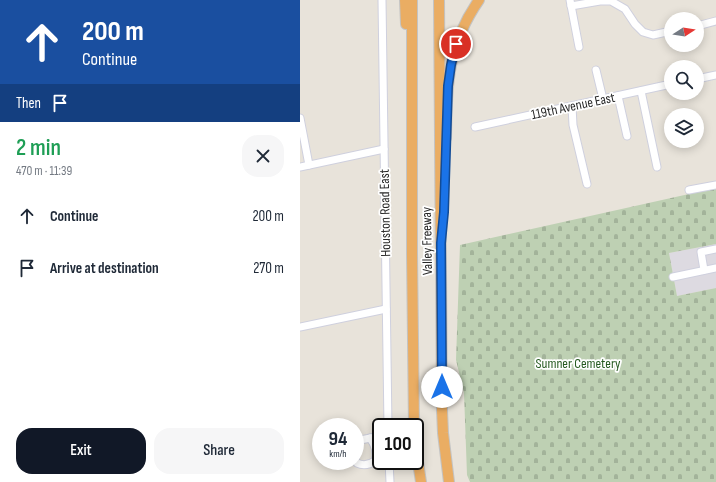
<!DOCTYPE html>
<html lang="en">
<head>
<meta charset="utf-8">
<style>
  body { margin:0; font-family:"Sofia Sans Condensed",sans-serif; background:#f6f6f7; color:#1f2937; height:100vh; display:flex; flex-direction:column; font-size:15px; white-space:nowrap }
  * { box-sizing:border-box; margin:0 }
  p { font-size:13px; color:#747a83 }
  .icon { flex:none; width:22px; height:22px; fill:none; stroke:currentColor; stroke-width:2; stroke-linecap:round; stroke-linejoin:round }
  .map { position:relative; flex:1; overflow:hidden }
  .details { display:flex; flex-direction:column; background:#fff; width:300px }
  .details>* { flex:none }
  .guide { background:#1a4fa0; color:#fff; overflow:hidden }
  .needle { width:26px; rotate:78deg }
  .controls { position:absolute; left:364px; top:12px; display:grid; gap:8px }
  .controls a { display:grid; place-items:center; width:40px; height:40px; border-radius:50%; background:#fff; box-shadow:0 2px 10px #0003; font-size:20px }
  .speed { position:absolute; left:12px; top:418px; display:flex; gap:8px; font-size:20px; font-weight:700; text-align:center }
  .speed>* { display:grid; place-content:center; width:52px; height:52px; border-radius:50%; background:#fff; box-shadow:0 2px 10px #0003; line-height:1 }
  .speed small { font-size:10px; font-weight:400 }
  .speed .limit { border:2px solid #111; border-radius:6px; background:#fff; color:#111 }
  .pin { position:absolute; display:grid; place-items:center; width:34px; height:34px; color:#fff; margin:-17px; border:2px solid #fff; border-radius:50%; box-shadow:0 1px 4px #0007 }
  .me { position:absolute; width:44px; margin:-22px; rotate:0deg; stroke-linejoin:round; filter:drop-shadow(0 0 3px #0008) }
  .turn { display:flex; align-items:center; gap:14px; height:84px; padding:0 16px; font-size:18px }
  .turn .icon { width:52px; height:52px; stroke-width:2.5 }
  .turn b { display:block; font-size:28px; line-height:34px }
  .then { display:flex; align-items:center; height:38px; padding:0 16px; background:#0003; gap:8px; font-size:15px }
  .round { display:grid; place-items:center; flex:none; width:42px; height:42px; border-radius:16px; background:#f6f6f7 }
  .headline { display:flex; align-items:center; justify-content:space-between; height:68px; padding:0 16px }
  h1 { font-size:24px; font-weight:600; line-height:30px; color:#1e9e55 }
  .cta { display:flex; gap:8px; margin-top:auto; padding:8px 16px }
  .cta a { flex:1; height:46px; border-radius:16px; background:#111827; color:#fff; font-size:16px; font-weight:600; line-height:46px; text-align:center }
  .cta a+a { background:#f6f6f7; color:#1f2937 }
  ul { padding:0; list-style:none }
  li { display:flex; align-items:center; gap:12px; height:52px; padding:0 16px }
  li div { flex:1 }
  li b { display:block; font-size:15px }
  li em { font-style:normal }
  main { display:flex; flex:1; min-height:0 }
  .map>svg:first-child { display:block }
</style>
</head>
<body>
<main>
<section class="details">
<div class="guide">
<div class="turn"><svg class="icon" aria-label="ahead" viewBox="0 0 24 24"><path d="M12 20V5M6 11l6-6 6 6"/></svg><div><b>200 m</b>Continue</div></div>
<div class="then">Then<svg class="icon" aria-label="arrive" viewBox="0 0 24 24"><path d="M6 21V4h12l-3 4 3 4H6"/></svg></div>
</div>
<div class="headline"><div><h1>2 min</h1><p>470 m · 11:39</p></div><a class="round"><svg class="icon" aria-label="close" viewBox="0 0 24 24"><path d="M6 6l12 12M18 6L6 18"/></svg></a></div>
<ul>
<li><svg class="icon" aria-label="ahead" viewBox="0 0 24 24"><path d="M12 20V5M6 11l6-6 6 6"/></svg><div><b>Continue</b></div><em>200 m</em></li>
<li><svg class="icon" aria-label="arrive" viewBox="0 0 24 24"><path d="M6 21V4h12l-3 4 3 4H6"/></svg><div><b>Arrive at destination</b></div><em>270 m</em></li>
</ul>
<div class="cta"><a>Exit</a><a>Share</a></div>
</section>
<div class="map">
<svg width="416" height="482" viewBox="0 0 416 482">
  <defs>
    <pattern id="cemetery-stones" width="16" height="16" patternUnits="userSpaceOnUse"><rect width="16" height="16" fill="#bed0b3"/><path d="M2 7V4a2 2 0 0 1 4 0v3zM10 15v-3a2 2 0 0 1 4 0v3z" fill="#a3b39a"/></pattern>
  </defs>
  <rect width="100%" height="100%" fill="#e8e3da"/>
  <!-- industrial -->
  <polygon fill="#dddae1" points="416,244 416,288 377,296 369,253"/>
  <!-- cemetery -->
  <polygon fill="url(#cemetery-stones)" points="416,188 416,244 369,253 377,296 416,288 416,482 170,482 167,475 164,393 156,360 160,245"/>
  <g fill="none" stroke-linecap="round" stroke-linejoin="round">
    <!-- minor casing -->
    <g stroke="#cfd0de" stroke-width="9">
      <g id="minor">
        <polyline points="82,0 88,427"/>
        <polyline points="270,0 279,47"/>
        <polyline points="271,6 300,1 311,1 325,9 335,24 343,32 353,35 371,31"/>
        <polyline points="397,26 416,21"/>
        <polyline points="296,70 303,99"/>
        <polyline points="397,79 416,75"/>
        <polyline points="341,91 357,167"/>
        <polyline points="318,96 327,136"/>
        <polyline points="272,106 273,125 287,184"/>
        <polyline points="0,118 9,165"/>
        <polyline points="175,127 371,84"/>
        <polyline points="0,167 84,149"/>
        <polyline points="389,190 416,185"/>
        <polyline points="404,270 401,252 416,249"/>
        <polyline points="373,277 416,268"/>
        <polyline points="0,327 86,309"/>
        <polyline points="55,441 81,436"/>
        <path d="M55,459L57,463C63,466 69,465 75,461C78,453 75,445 70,438"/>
        <polyline points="89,461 90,482"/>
      </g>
    </g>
    <!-- highway casing -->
    <g stroke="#c3c3c3" stroke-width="12">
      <g id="highway">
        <polyline points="105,0 106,24"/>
        <polyline points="112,0 112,253 114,427"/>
        <polyline points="139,0 142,410 143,433 149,482"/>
        <path d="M146,138C147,84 147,46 179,0"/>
        <polyline points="115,442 121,482"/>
      </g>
    </g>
    <!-- minor -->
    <use href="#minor" stroke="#fff" stroke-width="7"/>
    <!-- highway -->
    <use href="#highway" stroke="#eaad63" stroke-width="10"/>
  </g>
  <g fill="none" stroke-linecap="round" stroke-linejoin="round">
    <!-- route casing -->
    <g stroke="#114b97" stroke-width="10">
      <polyline id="route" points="142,387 141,243 144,212 148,86 151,65 156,44"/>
    </g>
    <!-- route -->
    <use href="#route" stroke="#1a73e8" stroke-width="7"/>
  </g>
  <g text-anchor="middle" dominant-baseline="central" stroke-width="3.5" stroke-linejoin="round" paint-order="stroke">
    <!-- street labels -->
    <g font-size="14" fill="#272727" stroke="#fff">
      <text transform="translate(273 106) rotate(-12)">119th Avenue East</text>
      <text transform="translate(85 213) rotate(-91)">Houston Road East</text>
      <text transform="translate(127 241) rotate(-91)">Valley Freeway</text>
    </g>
    <!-- park labels -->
    <g font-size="14" fill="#265a21" stroke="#fff">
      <text x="278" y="363">Sumner Cemetery</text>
    </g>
  </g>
</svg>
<div class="controls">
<a><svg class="needle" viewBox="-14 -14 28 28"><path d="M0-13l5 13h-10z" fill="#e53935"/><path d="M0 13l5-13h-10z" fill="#747a83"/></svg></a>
<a><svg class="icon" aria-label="search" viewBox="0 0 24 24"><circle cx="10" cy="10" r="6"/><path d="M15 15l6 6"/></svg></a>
<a><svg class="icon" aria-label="layers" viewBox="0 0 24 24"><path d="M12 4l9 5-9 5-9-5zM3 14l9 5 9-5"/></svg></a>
</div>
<div class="speed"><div>94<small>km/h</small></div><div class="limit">100</div></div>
<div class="pin" style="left:156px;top:44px;background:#d93025"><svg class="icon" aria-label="arrive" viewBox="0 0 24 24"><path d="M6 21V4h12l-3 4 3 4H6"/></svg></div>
<svg class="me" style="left:142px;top:387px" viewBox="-20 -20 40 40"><circle r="19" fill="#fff"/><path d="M0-13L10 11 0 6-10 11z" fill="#1a73e8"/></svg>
</div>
</main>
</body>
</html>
